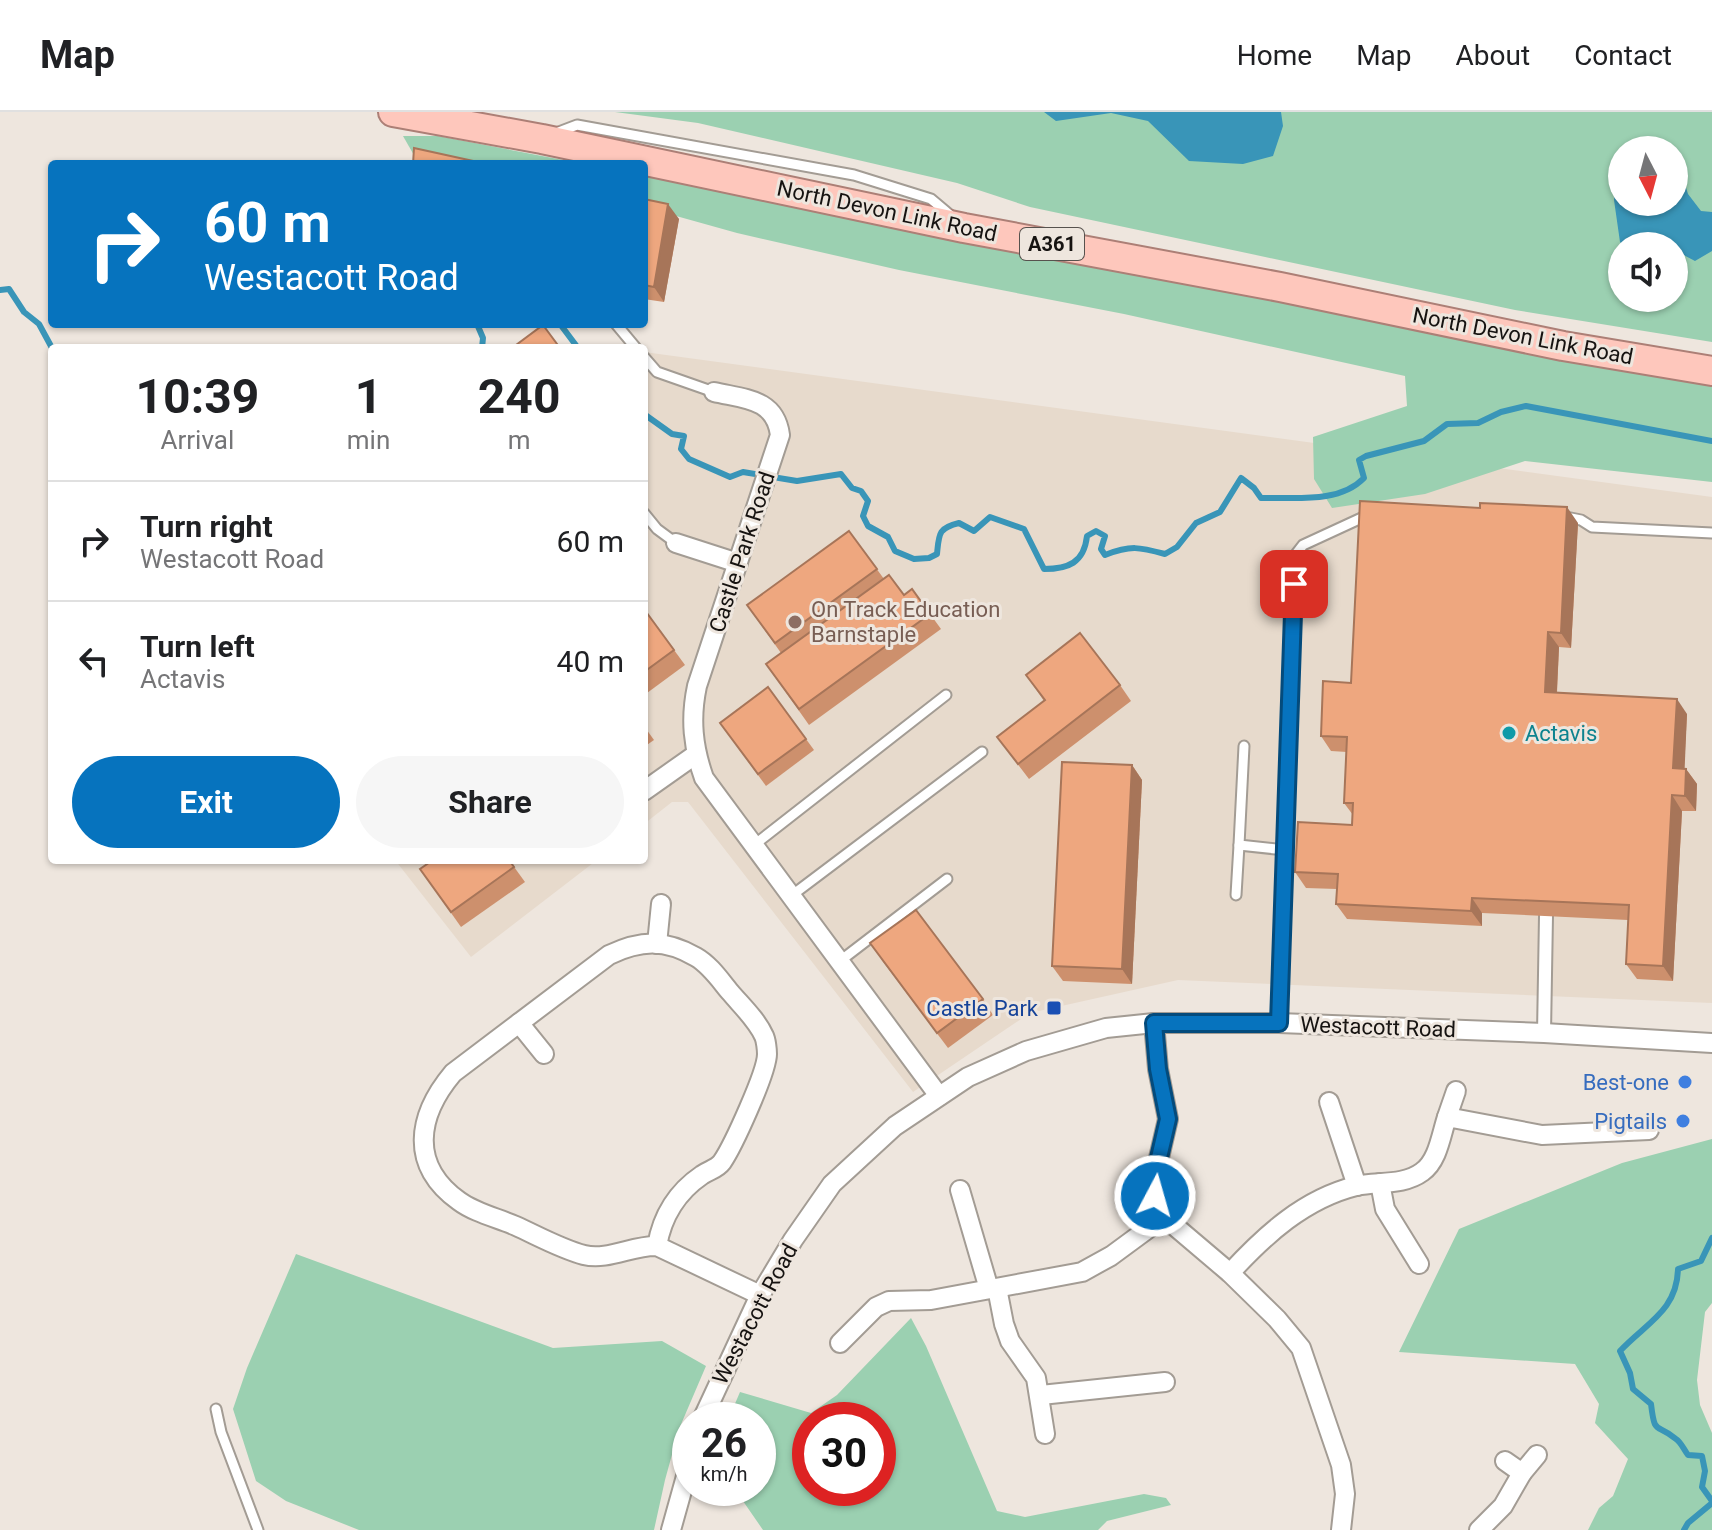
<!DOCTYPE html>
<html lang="en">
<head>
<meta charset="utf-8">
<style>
  body { margin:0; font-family:Roboto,sans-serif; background:#f6f6f6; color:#202124; height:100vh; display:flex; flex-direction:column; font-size:30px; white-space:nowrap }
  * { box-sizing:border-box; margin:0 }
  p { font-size:26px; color:#757577 }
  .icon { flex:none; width:44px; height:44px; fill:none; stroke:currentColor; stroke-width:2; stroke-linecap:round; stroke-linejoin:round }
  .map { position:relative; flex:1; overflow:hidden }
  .drawer { position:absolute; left:48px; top:232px; width:600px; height:520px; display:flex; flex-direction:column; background:#fff; border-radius:8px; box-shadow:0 2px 6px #0004 }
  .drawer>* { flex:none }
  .guide { position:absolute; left:48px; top:48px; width:600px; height:168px; border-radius:8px; box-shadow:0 2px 6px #0004; background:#0673be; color:#fff; overflow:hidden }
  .needle { width:52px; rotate:174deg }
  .buttons { position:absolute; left:1608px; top:24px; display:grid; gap:16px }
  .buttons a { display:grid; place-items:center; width:80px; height:80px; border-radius:50%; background:#fff; box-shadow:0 2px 6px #0004; font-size:40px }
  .speed { position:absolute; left:672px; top:1290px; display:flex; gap:16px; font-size:40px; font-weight:700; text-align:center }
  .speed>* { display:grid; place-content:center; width:104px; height:104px; border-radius:50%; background:#fff; box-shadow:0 2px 6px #0004; line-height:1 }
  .speed small { font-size:20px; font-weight:400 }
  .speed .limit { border:12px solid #d22; background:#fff; color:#111 }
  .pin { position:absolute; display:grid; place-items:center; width:68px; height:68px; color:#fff; margin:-34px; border-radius:16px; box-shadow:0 4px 12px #0006 }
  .me { position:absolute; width:88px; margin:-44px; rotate:6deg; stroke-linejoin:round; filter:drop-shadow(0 0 6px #0008) }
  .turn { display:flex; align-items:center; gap:28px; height:168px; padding:0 24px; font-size:36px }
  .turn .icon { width:104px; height:104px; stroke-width:2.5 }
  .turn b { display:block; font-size:56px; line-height:68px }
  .eta { display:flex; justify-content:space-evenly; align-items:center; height:136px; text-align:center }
  .eta b { font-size:48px; font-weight:700; line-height:56px }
  .action { display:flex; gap:16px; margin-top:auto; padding:16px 24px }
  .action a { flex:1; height:92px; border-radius:48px; background:#0673be; color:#fff; font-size:32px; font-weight:700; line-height:92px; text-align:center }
  .action a+a { background:#f6f6f6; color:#202124 }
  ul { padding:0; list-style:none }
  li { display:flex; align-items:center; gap:24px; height:120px; padding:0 24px; border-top:2px solid #e0e0e0 }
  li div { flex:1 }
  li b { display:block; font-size:30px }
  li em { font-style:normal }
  header { display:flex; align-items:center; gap:48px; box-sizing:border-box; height:112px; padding:0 40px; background:#fff; border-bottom:2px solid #e0e0e0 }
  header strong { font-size:38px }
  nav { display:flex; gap:44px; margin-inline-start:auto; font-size:28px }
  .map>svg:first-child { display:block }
</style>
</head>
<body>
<header>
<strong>Map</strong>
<nav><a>Home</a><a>Map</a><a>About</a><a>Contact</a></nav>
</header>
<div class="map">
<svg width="1712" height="1418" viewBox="0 0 1712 1418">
  <rect width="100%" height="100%" fill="#eee6de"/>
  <!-- built -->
  <g fill="#e7dacc">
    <polygon points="644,240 1712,385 1712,891 1178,868 1030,901 913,980 688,690 672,690 644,712"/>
    <polygon points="395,748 597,748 471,845"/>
  </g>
  <!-- green -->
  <g fill="#9bd0b1" fill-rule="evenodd">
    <path d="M615,0H1712V230L1515,198L1030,95L957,71L698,11ZM1622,38H1674V90H1622ZM1622,134H1674V186H1622Z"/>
    <polygon points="403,24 438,24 584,52 419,52"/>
    <polygon points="644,64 1712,270 1712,370 1525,349 1425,382 1332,396 1314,367 1313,325 1407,294 1405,264 1124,202 899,158 737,121 644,95"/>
    <polygon points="1712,1027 1712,1191 1705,1200 1697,1268 1700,1293 1712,1321 1712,1418 1588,1418 1599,1396 1613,1384 1628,1347 1595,1311 1599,1292 1575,1252 1399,1240 1459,1117 1622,1051"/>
    <polygon points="296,1142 553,1236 662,1229 706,1254 679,1317 665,1368 654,1418 359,1418 286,1389 256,1369 233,1297 247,1256"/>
    <path d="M911,1206L926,1234L997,1399L1025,1405L1144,1382L1166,1386L1171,1393L1107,1409L1098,1418H763L734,1376H758V1308H728L740,1280L811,1301L837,1283ZM810,1308H878V1376H810Z"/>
  </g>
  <!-- water -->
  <g fill="#3995b8">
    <polygon points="1044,0 1281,0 1283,14 1273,44 1243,52 1189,49 1148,9 1111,1 1056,9"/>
    <polygon points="1622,50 1622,90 1674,90 1674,57 1682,63 1688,82 1701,99 1712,100 1712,139 1695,149 1674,138 1674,134 1665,131 1624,134 1620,130 1614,88 1615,54"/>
  </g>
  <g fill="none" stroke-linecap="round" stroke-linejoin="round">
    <!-- stream -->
    <g stroke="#3995b8" stroke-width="6">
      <polyline points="0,178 9,177 24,200 39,212 52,236"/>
      <polyline points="477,212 483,226 482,236"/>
      <polyline points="560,212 578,236"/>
      <path d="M644,302L672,322L684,324L681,337L689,347L730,365L743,360L797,369L841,362L852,376L861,379L868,389L863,404L868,414L888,425L895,439L914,447L929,446L937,442C939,422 938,416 959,411L974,419L990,405L1024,417L1044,457C1068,457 1084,451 1087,424L1096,419L1105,424L1101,437L1105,443C1131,433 1139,435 1165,442L1177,435L1196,411L1220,400L1241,366L1254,376L1261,386C1294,385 1339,392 1364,366L1359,348L1366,344L1424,329L1447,312L1478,311L1501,300L1526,294L1712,329"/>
      <path d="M1712,1126L1701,1149L1678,1157C1677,1199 1646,1211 1620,1239L1630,1261L1633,1277L1651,1292C1655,1325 1656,1310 1676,1327C1681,1330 1684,1338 1688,1343L1702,1344L1705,1359L1702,1375L1712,1389"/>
      <polyline points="1684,1418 1688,1411 1712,1391"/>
    </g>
    <!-- service casing -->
    <g stroke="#a39c94" stroke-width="13">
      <g id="service">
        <polyline points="556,21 577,13 854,63 931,87 950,103"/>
        <polyline points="616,212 636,236"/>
        <polyline points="644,245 657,260 714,280"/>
        <polyline points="644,401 657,417 676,431"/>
        <polyline points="1566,405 1581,408 1592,415 1712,421"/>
        <polyline points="1244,634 1239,733 1285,738"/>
        <polyline points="754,733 946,583"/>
        <polyline points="1236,783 1239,733"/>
        <polyline points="791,784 982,640"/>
        <polyline points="840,849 947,767"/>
        <polyline points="1279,911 1296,442 1303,433 1368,403"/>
        <polyline points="216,1297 221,1320 258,1418"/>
      </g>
    </g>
    <!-- pedestrian casing -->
    <g stroke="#a39c94" stroke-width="16">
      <polyline id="pedestrian" points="1544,921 1546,804"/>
    </g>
    <!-- minor casing -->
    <g stroke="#a39c94" stroke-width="22">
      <g id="minor">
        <path d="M714,280C744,287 775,286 780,323L697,574C690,607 693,635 704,666L939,984"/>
        <polyline points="676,431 738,451"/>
        <polyline points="644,679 695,643"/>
        <polyline points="657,832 661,792"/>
        <polyline points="519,911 544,942"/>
        <polyline points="1154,911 1158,957 1168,1007 1155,1063 1155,1084 1164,1105 1230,1161 1277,1207 1301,1236 1341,1353 1345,1382 1341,1418"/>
        <polyline points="1329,990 1357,1074"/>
        <polyline points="1447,1005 1456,979"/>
        <polyline points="1380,1071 1385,1097 1419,1152"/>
        <polyline points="960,1078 989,1177"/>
        <path d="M657,1134C662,1105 677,1080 702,1063C709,1058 717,1057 722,1050C733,1034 767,960 767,942C767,938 766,928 764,924C757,908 741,893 730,880C720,868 710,853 696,845C665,827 641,828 609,843L453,961C417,1004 409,1053 459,1089C475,1101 498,1106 516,1114C538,1124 561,1137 584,1143C608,1149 633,1133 657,1134L760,1183"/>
        <path d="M1230,1161C1265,1123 1304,1087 1356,1074C1377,1069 1403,1074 1422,1060C1438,1049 1441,1023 1447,1005L1542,1023L1649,1018"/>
        <polyline points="997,1176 1004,1212 1010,1229 1036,1266 1045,1322"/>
        <polyline points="840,1231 876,1195 889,1189 931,1188 1082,1160 1111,1144 1164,1105"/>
        <polyline points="1041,1283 1165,1270"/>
        <polyline points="702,1308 760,1183 793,1128 832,1072 895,1014 968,965 1026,939 1106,916 1154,911 1279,911 1544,921 1712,931"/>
        <polyline points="1505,1349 1522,1361 1537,1343"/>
        <polyline points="671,1418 690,1350"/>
        <polyline points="1479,1418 1503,1394 1522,1361"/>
      </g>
    </g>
    <!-- trunk casing -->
    <g stroke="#ac7f76" stroke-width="32">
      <polyline id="trunk" points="393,0 542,27 964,116 1280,175 1563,234 1712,259"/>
    </g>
    <!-- service -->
    <use href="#service" stroke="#fff" stroke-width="9"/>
    <!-- pedestrian -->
    <use href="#pedestrian" stroke="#fff" stroke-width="12"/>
    <!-- minor -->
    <use href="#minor" stroke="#fff" stroke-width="18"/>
    <!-- trunk -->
    <use href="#trunk" stroke="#fec7bc" stroke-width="28"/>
  </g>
  <!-- wall -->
  <g fill="#cd906d">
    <polygon points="644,87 679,107 664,190 644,187"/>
    <polygon points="1578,411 1571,536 1559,535 1557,581 1687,602 1684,656 1686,657 1697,672 1696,699 1682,699 1673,869 1637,867 1626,852 1628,808 1482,801 1482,814 1347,807 1336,792 1337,777 1306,776 1295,760 1352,713 1353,703 1344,691 1347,640 1331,639 1321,624 1351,571"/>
    <polygon points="849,419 884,467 904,483 912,477 941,517 809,613 766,552 781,541 747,493"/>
    <polygon points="644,497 685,553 647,581 644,577"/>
    <polygon points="1026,563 1120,573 1131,589 1029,667 997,625 1044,589"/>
    <polygon points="768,575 814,638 766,674 720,611"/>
    <polygon points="644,614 654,628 644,635"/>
    <polygon points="1132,653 1142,668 1132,872 1063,869 1052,854"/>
    <polygon points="509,748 525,770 461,815 420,757"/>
    <polygon points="881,847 983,887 993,903 948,936"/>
  </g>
  <!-- shaded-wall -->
  <g fill="#a77559">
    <polygon points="668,92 679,107 664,190 654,175"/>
    <polygon points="1567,395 1578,411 1571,536 1561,521"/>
    <polygon points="1548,520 1559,535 1556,596 1545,580"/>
    <polygon points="1677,587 1687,602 1684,671 1673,656"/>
    <polygon points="1132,653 1142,668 1132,872 1122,857"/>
    <polygon points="1686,657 1697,672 1696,699 1685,684"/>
    <polygon points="1672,683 1682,699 1673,869 1663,854"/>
    <polygon points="1472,786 1482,801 1482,814 1471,799"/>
  </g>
  <!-- building -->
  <g fill="#eea77f" stroke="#a77559" stroke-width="2">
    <polygon points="414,36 487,52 413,52"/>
    <polygon points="644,87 668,92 654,175 644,173"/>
    <polygon points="543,213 560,236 512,236"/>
    <polygon points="1360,389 1480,396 1480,391 1567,395 1561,521 1548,520 1545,580 1677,587 1673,656 1686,657 1685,684 1672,683 1663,854 1626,852 1629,793 1472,786 1471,799 1336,792 1338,762 1295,760 1298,710 1352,713 1353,691 1344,691 1347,625 1321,624 1323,569 1351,571"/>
    <polygon points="849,419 877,457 775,531 747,493"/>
    <polygon points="889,463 904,483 912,477 930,502 799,597 766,552"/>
    <polygon points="644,497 674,538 644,560"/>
    <polygon points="1080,521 1120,573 1018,652 997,625 1045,588 1026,563"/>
    <polygon points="768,575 806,627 758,662 720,611"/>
    <polygon points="1062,650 1132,653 1122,857 1052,854"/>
    <polygon points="433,748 509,748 514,755 451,800 420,757"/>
    <polygon points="916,798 983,887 937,921 870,831"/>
  </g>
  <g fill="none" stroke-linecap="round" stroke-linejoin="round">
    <!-- route casing -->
    <g stroke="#044b7c" stroke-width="20">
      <polyline id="route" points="1155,1084 1155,1063 1168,1007 1158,957 1154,911 1279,911 1294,472"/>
    </g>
    <!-- route -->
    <use href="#route" stroke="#0673be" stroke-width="14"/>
  </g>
  <!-- markers -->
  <circle fill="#8d6e63" stroke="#eee6de" stroke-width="3" cx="795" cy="510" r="8"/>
  <circle fill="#0f9aa8" stroke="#eee6de" stroke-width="3" cx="1509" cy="621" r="8"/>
  <rect fill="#1a4fb4" stroke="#eee6de" stroke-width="3" x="1046" y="888" width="16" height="16" rx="4"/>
  <g fill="#3f7fe0" stroke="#eee6de" stroke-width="3">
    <circle cx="1685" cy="970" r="8"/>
    <circle cx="1683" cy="1009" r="8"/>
  </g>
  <g text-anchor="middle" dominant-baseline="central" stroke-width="6" stroke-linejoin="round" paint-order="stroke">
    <!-- shield labels -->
    <rect fill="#eee6de" stroke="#57524e" stroke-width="2" x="1020" y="116" width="64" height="32" rx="6"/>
    <g font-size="20" font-weight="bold" fill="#161311">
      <text x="1052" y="132">A361</text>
    </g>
    <!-- street labels -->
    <g font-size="22" fill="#161311" stroke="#eee6de">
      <text transform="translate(887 99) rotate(12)">North Devon Link Road</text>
      <text transform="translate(1523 224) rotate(11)">North Devon Link Road</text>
      <text transform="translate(742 440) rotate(-72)">Castle Park Road</text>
      <text transform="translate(1378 915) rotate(2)">Westacott Road</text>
      <text transform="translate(755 1202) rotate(-62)">Westacott Road</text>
    </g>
    <!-- education labels -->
    <g font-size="22" fill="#785e54" stroke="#eee6de" text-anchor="start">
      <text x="811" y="497">On Track Education<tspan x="811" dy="25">Barnstaple</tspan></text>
    </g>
    <!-- culture labels -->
    <g font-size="22" fill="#0d838f" stroke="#eee6de" text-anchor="start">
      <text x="1525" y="621">Actavis</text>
    </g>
    <!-- transit labels -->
    <g font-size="22" fill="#164399" stroke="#eee6de" text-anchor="end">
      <text x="1038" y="896">Castle Park</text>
    </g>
    <!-- shop labels -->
    <g font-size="22" fill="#366cbe" stroke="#eee6de" text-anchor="end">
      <text x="1669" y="970">Best-one</text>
      <text x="1667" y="1009">Pigtails</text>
    </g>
  </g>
</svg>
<div class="buttons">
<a><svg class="needle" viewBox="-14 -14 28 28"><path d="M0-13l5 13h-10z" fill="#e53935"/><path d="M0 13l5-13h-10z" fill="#757577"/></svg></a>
<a><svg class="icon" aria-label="sound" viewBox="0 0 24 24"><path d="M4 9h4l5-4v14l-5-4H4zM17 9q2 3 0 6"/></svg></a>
</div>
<div class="speed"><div>26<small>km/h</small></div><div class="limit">30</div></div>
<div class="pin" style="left:1294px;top:472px;background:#d93025"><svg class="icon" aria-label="arrive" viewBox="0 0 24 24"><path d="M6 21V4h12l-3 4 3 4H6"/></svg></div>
<svg class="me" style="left:1155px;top:1084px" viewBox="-20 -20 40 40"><circle r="17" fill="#0673be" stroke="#fff" stroke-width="3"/><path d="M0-11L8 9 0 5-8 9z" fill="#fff"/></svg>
<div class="guide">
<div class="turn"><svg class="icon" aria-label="right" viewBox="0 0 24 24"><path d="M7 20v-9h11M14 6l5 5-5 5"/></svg><div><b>60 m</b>Westacott Road</div></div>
</div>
<section class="drawer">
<div class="eta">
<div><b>10:39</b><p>Arrival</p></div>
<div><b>1</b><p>min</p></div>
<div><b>240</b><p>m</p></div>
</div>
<ul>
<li><svg class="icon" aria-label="right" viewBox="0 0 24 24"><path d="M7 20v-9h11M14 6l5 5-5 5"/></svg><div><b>Turn right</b><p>Westacott Road</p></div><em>60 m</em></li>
<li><svg class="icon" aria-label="left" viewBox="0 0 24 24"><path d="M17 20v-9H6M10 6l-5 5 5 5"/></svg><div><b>Turn left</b><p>Actavis</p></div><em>40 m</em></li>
</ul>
<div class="action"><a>Exit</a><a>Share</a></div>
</section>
</div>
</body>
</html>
